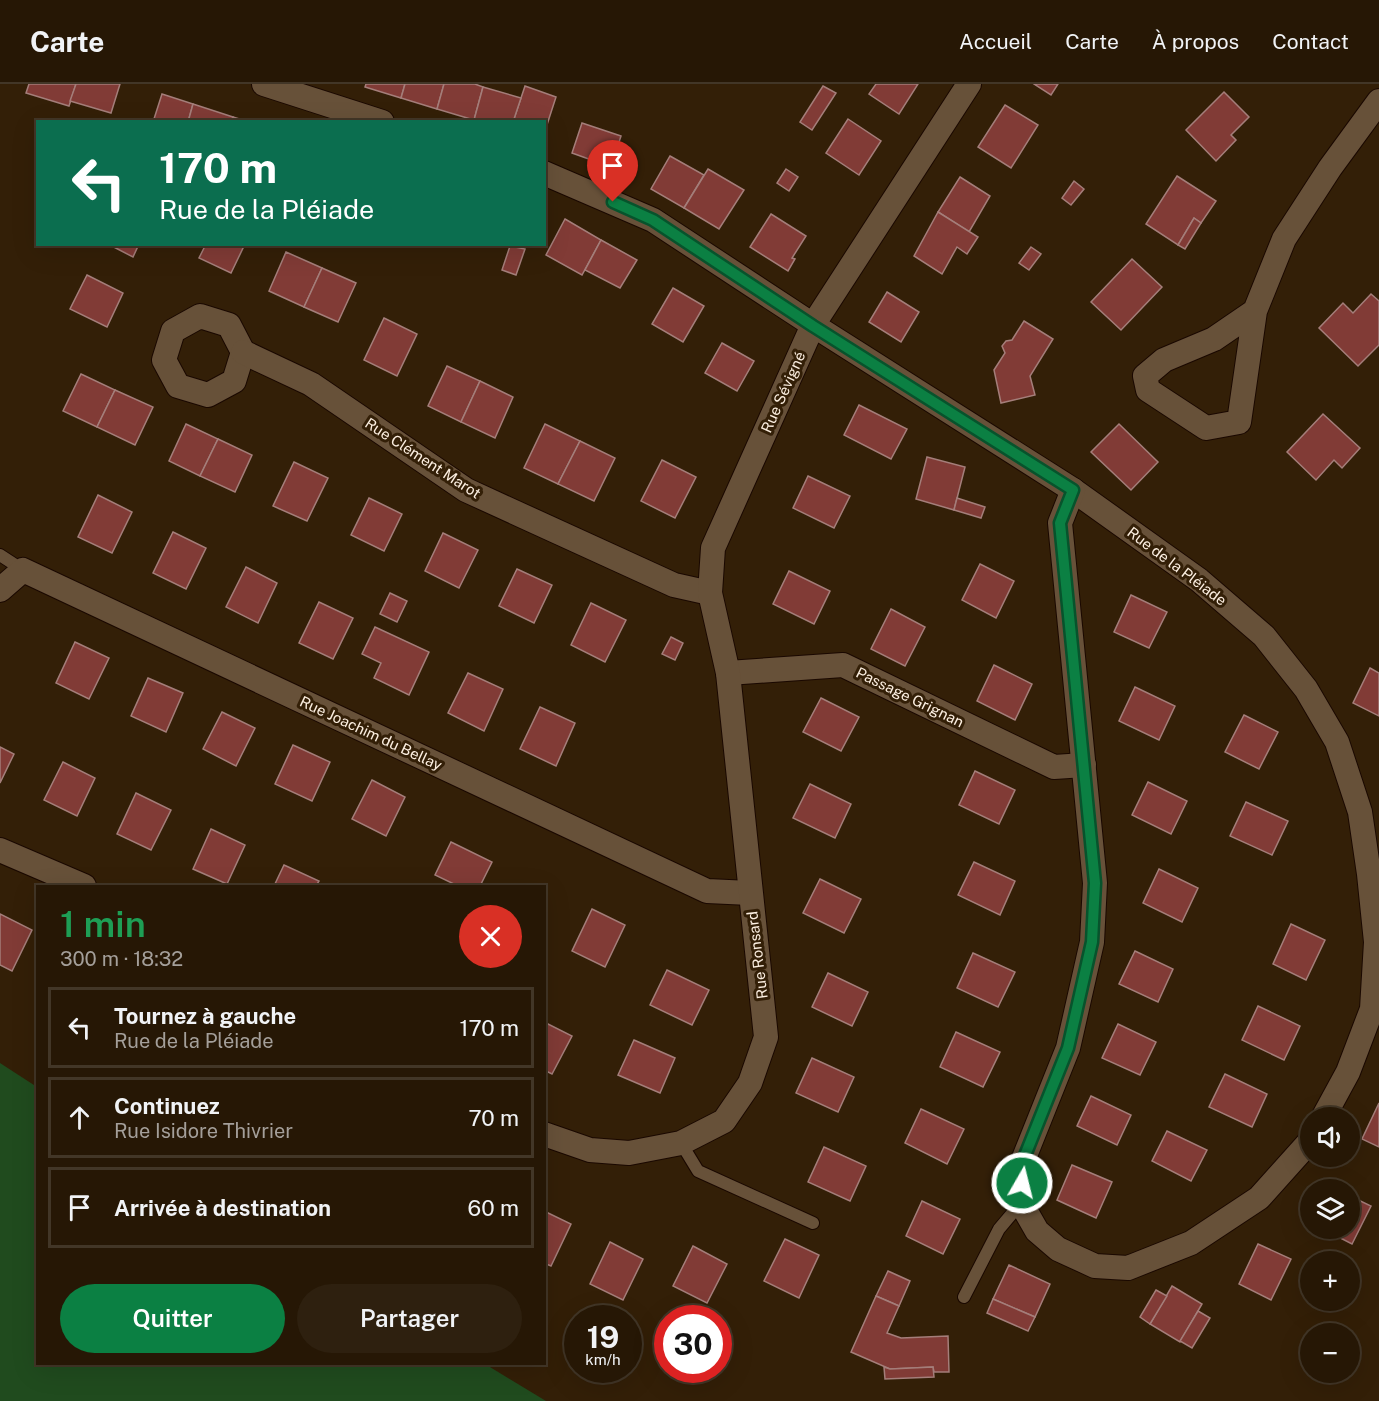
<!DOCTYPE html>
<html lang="fr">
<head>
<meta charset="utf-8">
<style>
  body { margin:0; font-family:"Public Sans",sans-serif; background:#2e200f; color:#f1f3f6; height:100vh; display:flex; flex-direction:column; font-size:22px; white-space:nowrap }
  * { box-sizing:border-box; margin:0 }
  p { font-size:20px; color:#a49f9a }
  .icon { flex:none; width:33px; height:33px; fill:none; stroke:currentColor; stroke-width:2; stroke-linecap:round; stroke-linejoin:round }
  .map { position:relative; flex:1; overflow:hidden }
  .details { position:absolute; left:36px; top:801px; width:510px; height:480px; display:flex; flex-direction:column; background:#261705; border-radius:0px; box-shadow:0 6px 24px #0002,0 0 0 2px #423627 }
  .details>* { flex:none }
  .hud { position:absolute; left:36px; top:36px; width:510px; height:126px; border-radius:0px; box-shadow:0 6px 24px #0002,0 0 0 2px #423627; background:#0b6e4f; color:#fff; overflow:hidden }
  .controls { position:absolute; left:1300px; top:1023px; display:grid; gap:12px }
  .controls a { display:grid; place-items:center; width:60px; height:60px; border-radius:50%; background:#261705; box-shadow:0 6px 24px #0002,0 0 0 2px #423627; font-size:30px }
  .speed { position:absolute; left:564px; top:1221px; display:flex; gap:12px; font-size:30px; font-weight:700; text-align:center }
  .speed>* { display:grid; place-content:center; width:78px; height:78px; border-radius:50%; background:#261705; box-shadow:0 6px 24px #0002,0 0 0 2px #423627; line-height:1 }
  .speed small { font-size:15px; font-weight:400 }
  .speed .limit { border:9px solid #d22; background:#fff; color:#111 }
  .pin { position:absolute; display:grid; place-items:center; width:51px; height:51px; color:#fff; margin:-62px -26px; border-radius:50% 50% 50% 0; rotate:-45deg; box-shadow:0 0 6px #0007 }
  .pin .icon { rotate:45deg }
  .me { position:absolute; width:66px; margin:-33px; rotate:8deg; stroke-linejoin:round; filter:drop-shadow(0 0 4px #0008) }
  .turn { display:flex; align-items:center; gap:21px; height:126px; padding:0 24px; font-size:27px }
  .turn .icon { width:78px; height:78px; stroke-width:2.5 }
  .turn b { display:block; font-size:42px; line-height:51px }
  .round { display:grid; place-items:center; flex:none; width:63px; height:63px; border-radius:32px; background:#2e200f }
  .headline { display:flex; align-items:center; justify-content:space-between; height:102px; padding:0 24px }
  h1 { font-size:36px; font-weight:600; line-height:45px; color:#1e9e55 }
  .cta { display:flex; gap:12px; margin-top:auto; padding:12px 24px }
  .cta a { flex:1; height:69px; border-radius:36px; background:#0b8043; color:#fff; font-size:24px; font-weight:600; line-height:69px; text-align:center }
  .cta a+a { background:#2e200f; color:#f1f3f6 }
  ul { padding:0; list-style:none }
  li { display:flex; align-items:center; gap:18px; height:81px; margin:0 12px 9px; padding:0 12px; border:3px solid #423627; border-radius:0px }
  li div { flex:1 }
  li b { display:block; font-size:22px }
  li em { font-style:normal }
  header { display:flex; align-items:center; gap:36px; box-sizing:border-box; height:84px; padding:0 30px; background:#261705; border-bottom:2px solid #423627 }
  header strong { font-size:28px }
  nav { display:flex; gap:33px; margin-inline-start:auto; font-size:21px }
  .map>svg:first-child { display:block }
</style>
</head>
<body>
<header>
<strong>Carte</strong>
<nav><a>Accueil</a><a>Carte</a><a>À propos</a><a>Contact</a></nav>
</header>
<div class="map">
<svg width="1379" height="1317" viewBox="0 0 1379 1317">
  <rect width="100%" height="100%" fill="#331f07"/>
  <!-- green -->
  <polygon fill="#204b1e" points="0,979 37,1003 38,1280 485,1280 546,1317 0,1317"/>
  <!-- building -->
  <g fill="#813b36" stroke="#a47e7a" stroke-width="1.5">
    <polygon points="29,0 76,0 69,22 26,9"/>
    <polygon points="76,0 120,0 111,29 70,17"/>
    <polygon points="366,0 405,0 401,14 365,3"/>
    <polygon points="405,0 444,0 437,25 401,14"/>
    <polygon points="444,0 475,0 483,3 474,36 437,25"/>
    <polygon points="876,0 918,0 899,30 869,10"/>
    <polygon points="1034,0 1058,0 1051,11"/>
    <polygon points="525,2 556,13 544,50 544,38 513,38"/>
    <polygon points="823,2 836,9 812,46 800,38"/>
    <polygon points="483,3 521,14 513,38 474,36"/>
    <polygon points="1224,8 1249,33 1231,51 1236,56 1216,77 1186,46"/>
    <polygon points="162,10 193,20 188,38 153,38"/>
    <polygon points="193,20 233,33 231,38 188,38"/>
    <polygon points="1005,21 1038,41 1011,84 978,63"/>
    <polygon points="233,33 249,38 231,38"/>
    <polygon points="848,35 881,57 859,91 826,69"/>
    <polygon points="582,39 621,52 611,83 572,69"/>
    <polygon points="670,72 704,91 684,124 651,105"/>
    <polygon points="708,85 744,106 719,145 684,124"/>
    <polygon points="786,85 798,93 789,107 777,99"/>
    <polygon points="1177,92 1216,117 1201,139 1194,134 1178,161 1146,140"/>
    <polygon points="960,93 990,112 969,148 938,128"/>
    <polygon points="1074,97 1084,105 1071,121 1062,114"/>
    <polygon points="938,128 978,153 967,170 957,163 942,190 914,172"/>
    <polygon points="771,130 806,152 792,174 795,175 788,187 750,163"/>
    <polygon points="1194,134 1201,139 1185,165 1178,161"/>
    <polygon points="565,135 601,156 582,191 546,171"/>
    <polygon points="601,156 637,176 620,204 585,186"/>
    <polygon points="108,160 139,160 133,173"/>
    <polygon points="206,160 245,160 231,189 199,174"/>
    <polygon points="510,162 525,165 516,191 502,186"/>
    <polygon points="1031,163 1041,170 1029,186 1019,179"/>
    <polygon points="286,168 322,184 304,223 269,207"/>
    <polygon points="1132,175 1162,203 1121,246 1091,218"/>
    <polygon points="322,184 356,199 338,238 304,223"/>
    <polygon points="87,191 123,209 107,243 70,225"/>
    <polygon points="673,204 704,222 683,258 652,240"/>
    <polygon points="887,208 919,228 901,258 869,238"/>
    <polygon points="1371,210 1379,217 1379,261 1358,282 1319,244 1343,219 1353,229"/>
    <polygon points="384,234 417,250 397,292 364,276"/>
    <polygon points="1024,237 1053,255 1030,292 1035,311 1001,319 994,286 1005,269 1002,262 1006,257 1012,256"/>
    <polygon points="722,259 754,277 737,307 705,289"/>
    <polygon points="447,282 480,297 461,338 428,322"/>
    <polygon points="81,290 115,306 97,343 63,327"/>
    <polygon points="480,297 513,313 495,354 461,338"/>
    <polygon points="115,306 153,323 135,361 97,343"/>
    <polygon points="859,321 907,345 891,375 844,351"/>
    <polygon points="1323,330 1360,364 1342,384 1334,376 1316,396 1287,368"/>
    <polygon points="186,340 218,355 200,392 169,377"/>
    <polygon points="545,340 580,357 558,400 524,384"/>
    <polygon points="1119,340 1158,378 1131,406 1091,368"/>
    <polygon points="218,355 252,371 235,408 200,392"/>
    <polygon points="580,357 615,374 594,417 558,400"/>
    <polygon points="927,373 965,383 954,426 916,415"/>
    <polygon points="662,376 696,393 675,434 641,417"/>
    <polygon points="294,378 328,394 307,437 273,422"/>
    <polygon points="808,392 850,412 834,444 793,424"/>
    <polygon points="98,411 132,428 112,469 78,453"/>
    <polygon points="369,414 402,430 384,467 351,451"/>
    <polygon points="957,414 985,423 981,434 954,426"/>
    <polygon points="173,448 206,464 186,505 153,489"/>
    <polygon points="443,449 478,466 459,504 425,487"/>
    <polygon points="980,480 1014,497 996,534 962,516"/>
    <polygon points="246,483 277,499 258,539 226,523"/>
    <polygon points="517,485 552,501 534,539 499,522"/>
    <polygon points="789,487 830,507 814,540 773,520"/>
    <polygon points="390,509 407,517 397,538 380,530"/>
    <polygon points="1131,511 1167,528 1149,564 1114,548"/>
    <polygon points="319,518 353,534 333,575 299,559"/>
    <polygon points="591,519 626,536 605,578 571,561"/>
    <polygon points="891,525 925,543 905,582 871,565"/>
    <polygon points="375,543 429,568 409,611 374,594 381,579 362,570"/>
    <polygon points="671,553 683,559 675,576 662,570"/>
    <polygon points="75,558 109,574 89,615 56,599"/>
    <polygon points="994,581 1032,600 1015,636 977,617"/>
    <polygon points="1370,584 1379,589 1379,632 1353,619"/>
    <polygon points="468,589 503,605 484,647 448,629"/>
    <polygon points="148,594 183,609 166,648 131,632"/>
    <polygon points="1135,603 1175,622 1159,656 1119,637"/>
    <polygon points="821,614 859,633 841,667 803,648"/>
    <polygon points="540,623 575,639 556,682 520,665"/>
    <polygon points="222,628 255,644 236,682 203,665"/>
    <polygon points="1244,631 1278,648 1259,685 1225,668"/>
    <polygon points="293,661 330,678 312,717 275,700"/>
    <polygon points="0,663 14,670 0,699"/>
    <polygon points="63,678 95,694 77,732 44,716"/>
    <polygon points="975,687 1015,706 999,740 959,721"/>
    <polygon points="372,696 405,713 386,752 352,735"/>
    <polygon points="1148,698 1187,717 1171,750 1132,731"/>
    <polygon points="810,700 851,720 835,754 793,734"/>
    <polygon points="136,709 171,726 151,766 117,750"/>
    <polygon points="1246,718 1288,737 1272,771 1230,752"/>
    <polygon points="211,745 245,761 227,800 193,785"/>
    <polygon points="451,758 492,778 480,802 458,802 435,791"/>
    <polygon points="974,778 1015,797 1000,831 958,811"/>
    <polygon points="284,781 319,797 316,802 274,802"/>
    <polygon points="1159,785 1198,804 1182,838 1143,819"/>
    <polygon points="820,795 861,815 844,849 803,829"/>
    <polygon points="592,825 625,841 605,883 572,867"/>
    <polygon points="0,830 32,846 12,887 0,881"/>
    <polygon points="1291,840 1325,856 1306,896 1273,880"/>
    <polygon points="1135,867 1173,885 1158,918 1119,900"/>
    <polygon points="973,869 1015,888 998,923 957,904"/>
    <polygon points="667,886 709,906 692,941 650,921"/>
    <polygon points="828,889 868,908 852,942 812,923"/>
    <polygon points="1258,922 1300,942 1284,976 1242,956"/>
    <polygon points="544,938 572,952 552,990 544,986"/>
    <polygon points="1118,940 1156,958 1140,991 1102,974"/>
    <polygon points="956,948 1000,968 983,1003 940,983"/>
    <polygon points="634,956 675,974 660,1009 618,991"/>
    <polygon points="812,974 854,993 838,1028 796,1009"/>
    <polygon points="1225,990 1267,1010 1252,1043 1209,1023"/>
    <polygon points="1091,1012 1131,1031 1117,1061 1077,1042"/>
    <polygon points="1379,1019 1379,1063 1362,1055"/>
    <polygon points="921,1025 964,1045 947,1080 905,1059"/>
    <polygon points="1167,1047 1207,1066 1191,1097 1152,1077"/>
    <polygon points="824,1063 866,1082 850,1117 808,1098"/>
    <polygon points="1072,1081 1112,1098 1096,1134 1057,1116"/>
    <polygon points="1350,1112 1371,1122 1352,1160 1321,1144 1350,1144"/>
    <polygon points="922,1117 960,1135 943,1170 906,1152"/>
    <polygon points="544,1127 571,1140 551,1182 544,1179"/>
    <polygon points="785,1155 819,1171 799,1214 764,1197"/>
    <polygon points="610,1158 643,1175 623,1216 590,1200"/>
    <polygon points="1258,1160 1291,1175 1271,1216 1239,1200"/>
    <polygon points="693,1162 727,1180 707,1219 673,1202"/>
    <polygon points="1009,1181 1050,1200 1035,1233 993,1215"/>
    <polygon points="888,1187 910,1197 899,1222 876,1212"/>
    <polygon points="1172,1202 1202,1220 1180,1258 1150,1240"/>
    <polygon points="1156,1206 1167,1212 1150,1240 1140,1233"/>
    <polygon points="876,1212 899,1222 887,1249 901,1254 948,1252 949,1288 934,1288 933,1283 890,1285 851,1268"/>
    <polygon points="993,1215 1035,1233 1028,1247 987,1229"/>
    <polygon points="1198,1227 1210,1234 1192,1264 1180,1257"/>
    <polygon points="884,1283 890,1285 933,1283 934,1293 885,1295"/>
  </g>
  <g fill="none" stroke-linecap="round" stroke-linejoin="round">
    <!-- lane casing -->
    <g stroke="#1a0800" stroke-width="14">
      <g id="lane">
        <polyline points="0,471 23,486"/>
        <polyline points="681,1059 698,1087 813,1139"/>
        <polyline points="964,1213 999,1145 1021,1119"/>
      </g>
    </g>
    <!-- street casing -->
    <g stroke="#1a0800" stroke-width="26">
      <g id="street">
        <polyline points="264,0 382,38"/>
        <polyline points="544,89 653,136 813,241 1073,406 1199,496 1264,552 1306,605 1337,658 1360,728 1369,790 1376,858 1372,925 1348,988 1323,1034"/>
        <polyline points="1255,227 1214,255 1164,276 1145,292 1148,306 1206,344 1239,338 1255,227 1284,155 1330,84 1379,17"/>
        <polygon points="200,232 229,241 243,268 234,297 208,311 178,302 164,276 173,247"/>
        <polyline points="243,268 311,300 466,406 674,501 710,509"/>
        <polyline points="1073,406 1060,439 1095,799 1092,858 1068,964 1022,1079 1021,1119 1037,1147 1058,1165 1095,1182 1128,1184 1191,1159 1259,1114 1311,1056"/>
        <polyline points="0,506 23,486 707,807 750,809"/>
        <polyline points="728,589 843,581 1054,683 1084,681"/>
        <polyline points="0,766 84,802"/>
        <polyline points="544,1050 590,1066 629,1069 681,1059 724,1037 750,999 766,953 728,589 710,509 713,464 813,241 969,0"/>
      </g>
    </g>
    <!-- lane -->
    <use href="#lane" stroke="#675139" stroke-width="12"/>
    <!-- street -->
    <use href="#street" stroke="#675139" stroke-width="24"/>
  </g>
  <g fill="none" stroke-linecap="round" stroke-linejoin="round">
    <!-- route casing -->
    <g stroke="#07532c" stroke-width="15">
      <polyline id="route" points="613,118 653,136 813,242 1073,406 1060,439 1095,799 1092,858 1068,964 1022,1079 1022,1099"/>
    </g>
    <!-- route -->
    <use href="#route" stroke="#0b8043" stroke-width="10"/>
  </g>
  <g text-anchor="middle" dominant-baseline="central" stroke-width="6" stroke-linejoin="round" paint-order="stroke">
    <!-- street labels -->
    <g font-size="15" fill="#fbeee0" stroke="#331f07">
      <text transform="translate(783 308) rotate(-66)">Rue Sévigné</text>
      <text transform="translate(423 374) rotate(33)">Rue Clément Marot</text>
      <text transform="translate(1177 482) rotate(37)">Rue de la Pléiade</text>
      <text transform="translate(910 613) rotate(26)">Passage Grignan</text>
      <text transform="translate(371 649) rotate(25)">Rue Joachim du Bellay</text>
      <text transform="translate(757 871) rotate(-97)">Rue Ronsard</text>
    </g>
  </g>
</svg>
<div class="controls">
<a><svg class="icon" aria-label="sound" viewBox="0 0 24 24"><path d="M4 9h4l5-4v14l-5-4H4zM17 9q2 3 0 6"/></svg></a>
<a><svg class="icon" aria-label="layers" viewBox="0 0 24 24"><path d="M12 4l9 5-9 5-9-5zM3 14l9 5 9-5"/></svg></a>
<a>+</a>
<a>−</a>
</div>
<div class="speed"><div>19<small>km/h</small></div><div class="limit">30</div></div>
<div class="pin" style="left:613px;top:118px;background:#d93025"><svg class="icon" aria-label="arrive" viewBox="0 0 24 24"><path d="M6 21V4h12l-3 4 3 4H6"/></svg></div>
<svg class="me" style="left:1022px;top:1099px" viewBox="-20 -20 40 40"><circle r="17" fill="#0b8043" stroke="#fff" stroke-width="3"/><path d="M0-11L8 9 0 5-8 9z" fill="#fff"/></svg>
<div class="hud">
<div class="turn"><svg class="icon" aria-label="left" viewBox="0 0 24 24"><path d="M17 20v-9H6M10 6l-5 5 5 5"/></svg><div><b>170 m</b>Rue de la Pléiade</div></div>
</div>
<section class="details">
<div class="headline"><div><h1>1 min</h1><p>300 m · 18:32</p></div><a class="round" style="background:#d93025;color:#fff"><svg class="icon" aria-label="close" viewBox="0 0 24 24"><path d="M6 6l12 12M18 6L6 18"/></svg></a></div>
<ul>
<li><svg class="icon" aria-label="left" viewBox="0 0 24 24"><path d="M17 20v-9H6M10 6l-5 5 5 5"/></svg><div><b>Tournez à gauche</b><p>Rue de la Pléiade</p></div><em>170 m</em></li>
<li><svg class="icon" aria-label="ahead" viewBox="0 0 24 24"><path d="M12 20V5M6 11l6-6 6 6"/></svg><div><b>Continuez</b><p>Rue Isidore Thivrier</p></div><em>70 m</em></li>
<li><svg class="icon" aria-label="arrive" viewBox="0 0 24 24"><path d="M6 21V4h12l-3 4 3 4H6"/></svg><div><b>Arrivée à destination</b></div><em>60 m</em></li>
</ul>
<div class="cta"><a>Quitter</a><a>Partager</a></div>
</section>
</div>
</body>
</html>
